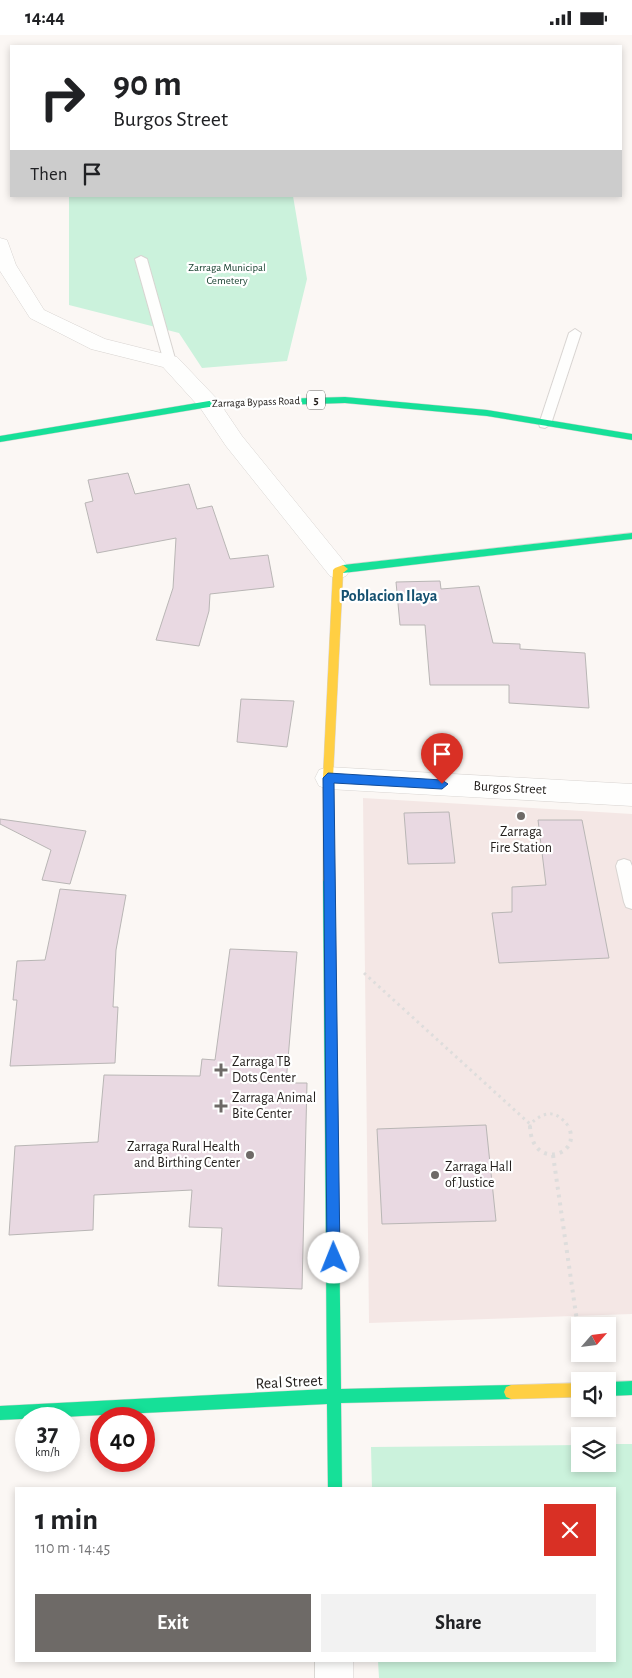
<!DOCTYPE html>
<html lang="en">
<head>
<meta charset="utf-8">
<style>
  body { margin:0; font-family:"Alegreya Sans",sans-serif; background:#f2f2f2; color:#202124; height:100vh; display:flex; flex-direction:column; font-size:19px; white-space:nowrap }
  * { box-sizing:border-box; margin:0 }
  p { font-size:16px; color:#757577 }
  .icon { flex:none; width:28px; height:28px; fill:none; stroke:currentColor; stroke-width:2; stroke-linecap:round; stroke-linejoin:round }
  .map { position:relative; flex:1; overflow:hidden }
  .drawer { position:absolute; left:15px; top:1452px; width:601px; height:175px; display:flex; flex-direction:column; background:#fff; border-radius:0px; box-shadow:0 2px 8px #0003 }
  .drawer>* { flex:none }
  .guide { position:absolute; left:10px; top:10px; width:612px; height:152px; border-radius:0px; box-shadow:0 2px 8px #0003; background:#fff; color:#202124; overflow:hidden }
  .needle { width:32px; rotate:62deg }
  .fabs { position:absolute; left:571px; top:1282px; display:grid; gap:10px }
  .fabs a { display:grid; place-items:center; width:45px; height:45px; border-radius:0px; background:#fff; box-shadow:0 2px 8px #0003; font-size:25px }
  .speed { position:absolute; left:15px; top:1372px; display:flex; gap:10px; font-size:25px; font-weight:700; text-align:center }
  .speed>* { display:grid; place-content:center; width:65px; height:65px; border-radius:50%; background:#fff; box-shadow:0 2px 8px #0003; line-height:1 }
  .speed small { font-size:12px; font-weight:400 }
  .speed .limit { border:8px solid #d22; background:#fff; color:#111 }
  .pin { position:absolute; display:grid; place-items:center; width:42px; height:42px; color:#fff; margin:-51px -21px; border-radius:50% 50% 50% 0; rotate:-45deg; box-shadow:0 0 5px #0007 }
  .pin .icon { rotate:45deg }
  .me { position:absolute; width:55px; margin:-28px; rotate:359deg; stroke-linejoin:round; filter:drop-shadow(0 0 4px #0008) }
  .turn { display:flex; align-items:center; gap:18px; height:105px; padding:0 20px; font-size:22px }
  .turn .icon { width:65px; height:65px; stroke-width:2.5 }
  .turn b { display:block; font-size:35px; line-height:42px }
  .then { display:flex; align-items:center; height:48px; padding:0 20px; background:#0003; gap:10px; font-size:19px }
  .round { display:grid; place-items:center; flex:none; width:52px; height:52px; border-radius:0px; background:#f2f2f2 }
  .head { display:flex; align-items:center; justify-content:space-between; height:85px; padding:0 20px }
  h1 { font-size:30px; font-weight:600; line-height:38px }
  .button { display:flex; gap:10px; margin-top:auto; padding:10px 20px }
  .button a { flex:1; height:58px; border-radius:0px; background:#6e6a67; color:#fff; font-size:20px; font-weight:600; line-height:58px; text-align:center }
  .button a+a { background:#f2f2f2; color:#202124 }
  .status { display:flex; justify-content:space-between; align-items:center; height:35px; padding:0 25px; background:#fff; direction:ltr }
  .status svg { height:14px; fill:currentColor }
  .map>svg:first-child { display:block }
</style>
</head>
<body>
<div class="status"><b>14:44</b><svg viewBox="0 0 49 12"><path d="M0 12V9h3v3zM5 12V6h3v6zM10 12V3h3v9zM15 12V0h3v12zM26 1h20v11H26zM47 4h2v5h-2z"/></svg></div>
<div class="map">
<svg width="632" height="1643" viewBox="0 0 632 1643">
  <rect width="100%" height="100%" fill="#fbf7f4"/>
  <!-- commercial -->
  <polygon fill="#f4e7e5" points="363,763 632,779 632,1279 369,1288"/>
  <!-- green -->
  <g fill="#cbf2dc">
    <polygon points="69,161 293,161 307,244 287,326 202,333 179,298 69,270"/>
    <polygon points="608,1409 632,1409 632,1643 379,1643 378,1626 615,1626 615,1454 372,1454 371,1412 580,1410 580,1429 608,1429"/>
  </g>
  <!-- building -->
  <g fill="#e9d9e2" stroke="#b9b6b5">
    <polygon points="128,438 135,459 189,449 197,474 212,471 230,524 268,520 274,552 210,559 209,576 199,611 156,605 173,553 176,503 97,518 85,468 93,466 88,445"/>
    <polygon points="440,546 441,554 479,551 493,608 520,609 520,614 585,618 589,673 509,668 509,650 430,650 425,590 400,590 396,547"/>
    <polygon points="241,664 294,666 287,712 237,707"/>
    <polygon points="449,777 455,828 408,829 404,778"/>
    <polygon points="0,784 86,796 70,849 42,845 51,815 0,789"/>
    <polygon points="538,785 582,785 609,923 499,928 492,878 512,877 512,852 546,850"/>
    <polygon points="60,854 126,860 116,915 113,972 118,972 115,1028 10,1031 17,965 13,965 17,926 45,925"/>
    <polygon points="230,914 297,917 286,1048 307,1048 302,1254 218,1251 222,1193 189,1192 192,1155 94,1160 93,1195 9,1200 15,1111 98,1107 104,1040 200,1041 202,1024 215,1025"/>
    <polygon points="486,1090 496,1186 382,1189 377,1094"/>
  </g>
  <g fill="none" stroke-linecap="round" stroke-linejoin="round">
    <!-- lane casing -->
    <g stroke="#d8d4d1" stroke-width="2">
      <g id="lane">
        <polygon points="141,221 147,224 176,327 174,330 170,331 164,327 135,224"/>
        <polygon points="575,294 581,298 551,389 545,393 540,392 539,389 569,298"/>
        <polygon points="624,824 630,826 632,831 632,874 626,872 624,867 616,831 618,826"/>
      </g>
    </g>
    <!-- street casing -->
    <g stroke="#d8d4d1" stroke-width="1">
      <g id="street">
        <polygon points="0,203 7,205 16,230 44,275 105,304 177,322 217,364 242,401 346,529 350,535 346,541 338,544 330,541 226,411 201,374 163,332 91,314 30,283 0,236"/>
        <polygon points="328,732 632,749 632,771 328,754 319,751 315,743 319,735"/>
        <rect x="315" y="1626" width="38" height="17"/>
      </g>
    </g>
    <!-- fast casing -->
    <g stroke="#d8d4d1" stroke-width="1">
      <g id="fast">
        <polygon points="345,362 487,375 632,399 632,405 487,381 345,368 209,372 0,407 0,401 209,366"/>
        <polygon points="632,498 632,504 343,538 338,534 343,530"/>
        <polygon points="329,840 333,842 335,845 341,1354 511,1350 516,1352 518,1357 516,1362 511,1364 341,1368 342,1454 328,1454 327,1369 0,1385 0,1371 327,1354 323,845 325,842"/>
        <polygon points="632,1346 632,1360 608,1361 608,1347"/>
      </g>
    </g>
    <!-- slow casing -->
    <g stroke="#d8d4d1" stroke-width="1">
      <g id="slow">
        <polygon points="343,530 348,534 343,538 333,743 335,845 333,848 329,850 325,848 323,845 323,743 333,535 335,533"/>
        <polygon points="580,1348 580,1362 511,1364 506,1362 504,1357 506,1352 511,1350"/>
      </g>
    </g>
    <!-- path-far1 -->
    <g stroke="#dedddc" stroke-width="3" stroke-dasharray="2.5 4" stroke-linecap="butt">
      <polyline points="364,938 530,1089"/>
      <path d="M530,1092V1089C545,1076 556,1074 569,1092"/>
    </g>
    <!-- path -->
    <g stroke="#dedddc" stroke-width="4" stroke-dasharray="3 5" stroke-linecap="butt">
      <path d="M530,1091C531,1136 584,1121 568,1091"/>
      <polyline points="553,1120 580,1307"/>
    </g>
    <!-- lane -->
    <use href="#lane" fill="#fefefd" fill-rule="evenodd"/>
    <!-- street -->
    <use href="#street" fill="#fefefd" fill-rule="evenodd"/>
    <!-- fast -->
    <use href="#fast" fill="#16e098" fill-rule="evenodd"/>
    <!-- slow -->
    <use href="#slow" fill="#ffcf43" fill-rule="evenodd"/>
  </g>
  <!-- route -->
  <polygon fill="#1a73e8" stroke="#114b97" points="328,738 442,745 448,749 442,754 334,748 340,1223 338,1228 334,1230 329,1228 327,1223 323,743"/>
  <!-- markers -->
  <g fill="#6e6a67" stroke="#fff" stroke-width="2">
    <circle cx="521" cy="781" r="5"/>
    <path d="M218.5 1027.5h5v5h5v5h-5v5h-5v-5h-5v-5h5z"/>
    <path d="M218.5 1063.5h5v5h5v5h-5v5h-5v-5h-5v-5h5z"/>
    <circle cx="250" cy="1120" r="5"/>
    <circle cx="435" cy="1140" r="5"/>
  </g>
  <g text-anchor="middle" dominant-baseline="central" stroke-width="4.5" stroke-linejoin="round" paint-order="stroke">
    <!-- far-park labels -->
    <g font-size="11" fill="#153f2d" stroke="#fff">
      <text x="227" y="232">Zarraga Municipal<tspan x="227" dy="13">Cemetery</tspan></text>
    </g>
    <!-- far-street labels -->
    <g font-size="11" fill="#221e1b" stroke="#fff">
      <text transform="translate(256 367) rotate(-2)">Zarraga Bypass Road</text>
    </g>
    <!-- shield labels -->
    <rect fill="#fff" stroke="#64625f" stroke-width="1" x="307" y="355.5" width="18" height="19" rx="4"/>
    <g font-size="12" font-weight="bold" fill="#221e1b">
      <text x="316" y="365">5</text>
    </g>
    <!-- street labels -->
    <g font-size="14" fill="#221e1b" stroke="#fff">
      <text transform="translate(510 753) rotate(3)">Burgos Street</text>
    </g>
    <!-- poi labels -->
    <g font-size="14" fill="#221e1b" stroke="#fff" text-anchor="start">
      <text x="521" y="797" text-anchor="middle">Zarraga<tspan x="521" dy="16">Fire Station</tspan></text>
      <text x="232" y="1027">Zarraga TB<tspan x="232" dy="16">Dots Center</tspan></text>
      <text x="232" y="1063">Zarraga Animal<tspan x="232" dy="16">Bite Center</tspan></text>
      <text x="240" y="1112" text-anchor="end">Zarraga Rural Health<tspan x="240" dy="16">and Birthing Center</tspan></text>
      <text x="445" y="1132">Zarraga Hall<tspan x="445" dy="16">of Justice</tspan></text>
    </g>
    <!-- quarter labels -->
    <g font-size="16" font-weight="bold" fill="#145070" stroke="#fff">
      <text x="389" y="561">Poblacion Ilaya</text>
    </g>
    <!-- near-street labels -->
    <g font-size="16" fill="#221e1b" stroke="#fff">
      <text transform="translate(289 1347) rotate(-3)">Real Street</text>
    </g>
  </g>
</svg>
<div class="fabs">
<a><svg class="needle" viewBox="-14 -14 28 28"><path d="M0-13l5 13h-10z" fill="#e53935"/><path d="M0 13l5-13h-10z" fill="#757577"/></svg></a>
<a><svg class="icon" aria-label="sound" viewBox="0 0 24 24"><path d="M4 9h4l5-4v14l-5-4H4zM17 9q2 3 0 6"/></svg></a>
<a><svg class="icon" aria-label="layers" viewBox="0 0 24 24"><path d="M12 4l9 5-9 5-9-5zM3 14l9 5 9-5"/></svg></a>
</div>
<div class="speed"><div>37<small>km/h</small></div><div class="limit">40</div></div>
<div class="pin" style="left:442px;top:749px;background:#d93025"><svg class="icon" aria-label="arrive" viewBox="0 0 24 24"><path d="M6 21V4h12l-3 4 3 4H6"/></svg></div>
<svg class="me" style="left:334px;top:1223px" viewBox="-20 -20 40 40"><circle r="19" fill="#fff"/><path d="M0-13L10 11 0 6-10 11z" fill="#1a73e8"/></svg>
<div class="guide">
<div class="turn"><svg class="icon" aria-label="right" viewBox="0 0 24 24"><path d="M7 20v-9h11M14 6l5 5-5 5"/></svg><div><b>90 m</b>Burgos Street</div></div>
<div class="then">Then<svg class="icon" aria-label="arrive" viewBox="0 0 24 24"><path d="M6 21V4h12l-3 4 3 4H6"/></svg></div>
</div>
<section class="drawer">
<div class="head"><div><h1>1 min</h1><p>110 m · 14:45</p></div><a class="round" style="background:#d93025;color:#fff"><svg class="icon" aria-label="close" viewBox="0 0 24 24"><path d="M6 6l12 12M18 6L6 18"/></svg></a></div>
<div class="button"><a>Exit</a><a>Share</a></div>
</section>
</div>
</body>
</html>
